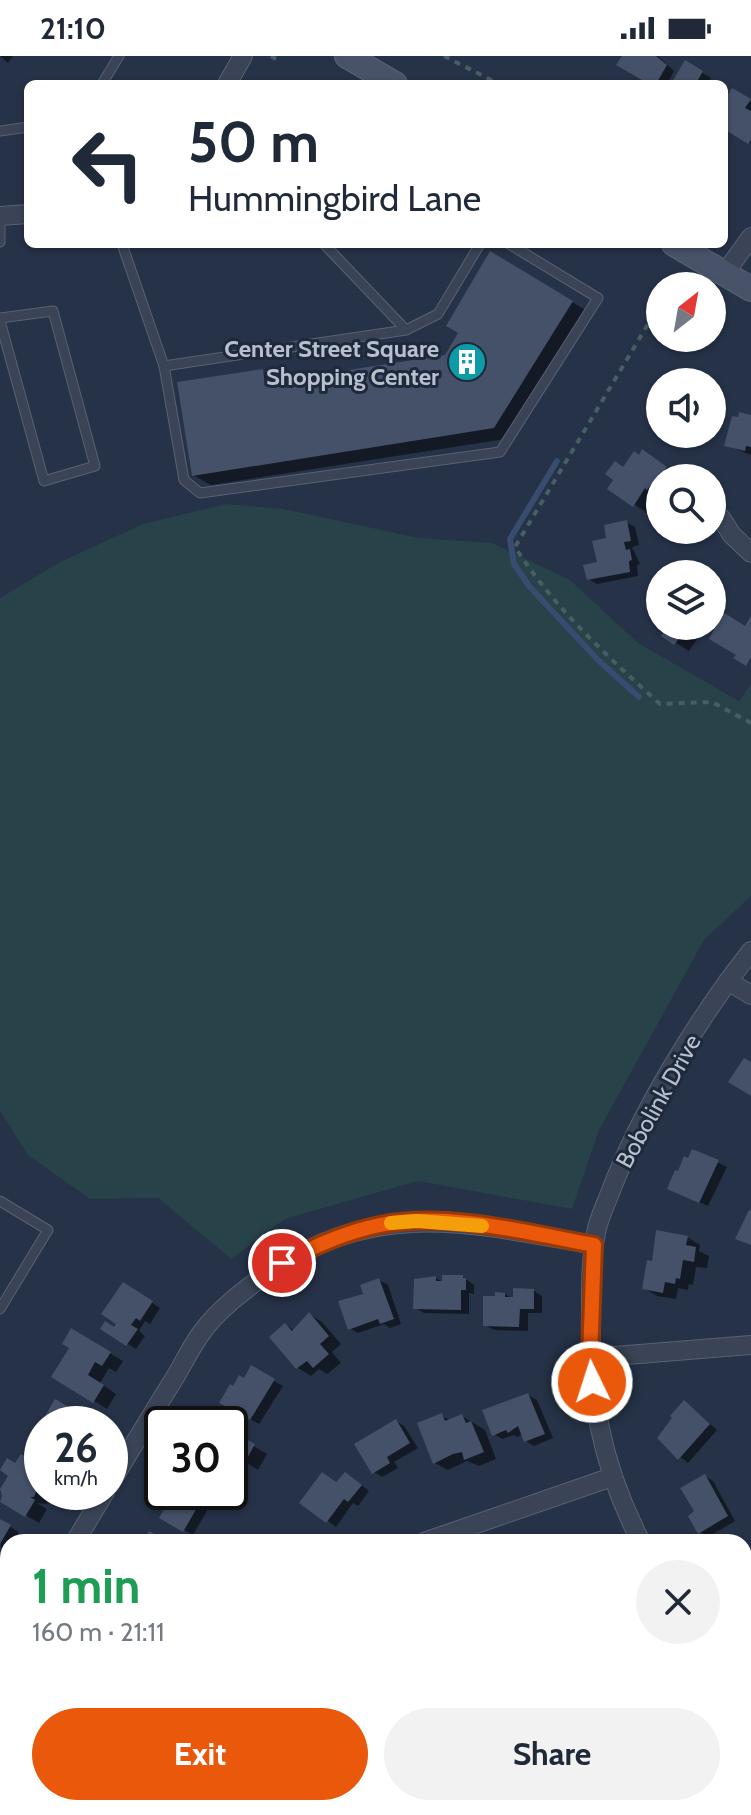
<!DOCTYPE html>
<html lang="en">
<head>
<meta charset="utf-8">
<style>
  body { margin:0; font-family:Cabin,sans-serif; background:#f2f2f3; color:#1f2937; height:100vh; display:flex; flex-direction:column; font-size:30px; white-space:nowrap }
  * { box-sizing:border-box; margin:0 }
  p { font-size:26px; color:#747a83 }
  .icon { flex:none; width:44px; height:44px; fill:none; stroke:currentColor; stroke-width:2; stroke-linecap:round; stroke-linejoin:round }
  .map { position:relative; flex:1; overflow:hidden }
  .sheet { position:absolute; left:0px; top:1478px; width:752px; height:282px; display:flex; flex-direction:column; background:#fff; border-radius:24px 24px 0 0; box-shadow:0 2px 6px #0004 }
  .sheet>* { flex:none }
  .top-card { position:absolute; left:24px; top:24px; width:704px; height:168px; border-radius:12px; box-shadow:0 2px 6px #0004; background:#fff; color:#1f2937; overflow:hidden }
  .needle { width:52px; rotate:31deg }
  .buttons { position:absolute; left:646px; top:216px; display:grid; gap:16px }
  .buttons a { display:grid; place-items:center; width:80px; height:80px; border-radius:50%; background:#fff; box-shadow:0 2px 6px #0004; font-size:40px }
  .speed { position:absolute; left:24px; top:1350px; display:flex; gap:16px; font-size:40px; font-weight:700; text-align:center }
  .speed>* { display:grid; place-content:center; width:104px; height:104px; border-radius:50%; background:#fff; box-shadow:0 2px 6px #0004; line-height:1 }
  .speed small { font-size:20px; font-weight:400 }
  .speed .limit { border:4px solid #111; border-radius:12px; background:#fff; color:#111 }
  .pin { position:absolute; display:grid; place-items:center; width:68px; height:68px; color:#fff; margin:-34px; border:4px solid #fff; border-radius:50%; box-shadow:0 2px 8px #0007 }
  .me { position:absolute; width:88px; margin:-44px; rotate:356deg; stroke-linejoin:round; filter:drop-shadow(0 0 6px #0008) }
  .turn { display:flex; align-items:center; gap:28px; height:168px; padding:0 32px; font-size:36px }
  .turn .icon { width:104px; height:104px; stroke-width:2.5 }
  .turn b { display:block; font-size:56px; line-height:68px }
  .round { display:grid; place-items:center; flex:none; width:84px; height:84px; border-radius:42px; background:#f2f2f3 }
  .head { display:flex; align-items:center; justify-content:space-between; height:136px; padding:0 32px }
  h1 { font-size:48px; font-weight:700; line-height:60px; color:#1e9e55 }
  .cta { display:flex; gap:16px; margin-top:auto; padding:16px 32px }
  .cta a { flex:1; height:92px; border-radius:48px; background:#ea580c; color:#fff; font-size:32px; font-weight:700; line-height:92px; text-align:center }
  .cta a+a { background:#f2f2f3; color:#1f2937 }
  .status { display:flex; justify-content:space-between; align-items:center; height:56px; padding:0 40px; background:#fff; direction:ltr }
  .status svg { height:22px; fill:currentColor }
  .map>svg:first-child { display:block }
</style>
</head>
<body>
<div class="status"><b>21:10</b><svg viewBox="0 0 49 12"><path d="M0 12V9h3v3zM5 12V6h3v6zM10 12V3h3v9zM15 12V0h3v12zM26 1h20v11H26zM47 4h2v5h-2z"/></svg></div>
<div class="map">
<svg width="751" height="1759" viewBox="0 0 751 1759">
  <rect width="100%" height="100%" fill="#253247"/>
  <!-- green -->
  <polygon fill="#274248" points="226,448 284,453 419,482 492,487 570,524 638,587 739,645 751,628 751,840 704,884 599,1074 572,1153 418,1125 285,1163 231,1203 158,1142 90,1143 28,1099 0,1055 0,542 60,506 143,468"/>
  <!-- shadow -->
  <g fill="#0007">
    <polygon points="0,0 13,0 8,7"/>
    <polygon points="624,0 658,0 674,15 667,28 653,28"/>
    <polygon points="686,7 711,22 707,28 673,28"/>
    <polygon points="732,35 751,45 751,87 724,71 724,49"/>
    <polygon points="491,198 589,256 512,382 211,429 193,419 262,315 280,325 446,301 461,276"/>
    <polygon points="751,361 751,399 726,389"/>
    <polygon points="663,378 690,378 692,384 675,391 666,386"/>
    <polygon points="656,404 679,420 678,422 660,422 660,439 647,457 610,432 624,413"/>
    <polygon points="626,466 635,471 639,489 632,491 640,508 637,509 638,520 597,528 588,523 599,508 609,484"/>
    <polygon points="671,570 706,570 689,595 676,587"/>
    <polygon points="693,1095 727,1111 708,1150 678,1137 679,1118"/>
    <polygon points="687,1181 700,1189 699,1195 709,1200 707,1212 696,1211 693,1229 689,1228 688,1234 678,1232 676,1243 657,1240 644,1232 654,1208"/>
    <polygon points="463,1221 474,1229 474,1238 469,1237 469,1258 424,1257 415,1252 436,1222 444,1227"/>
    <polygon points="379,1224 388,1229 401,1268 390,1272 384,1268 358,1277 349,1272 366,1239"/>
    <polygon points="132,1233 160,1252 150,1268 145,1265 139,1275 145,1280 136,1293 112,1278 119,1267"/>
    <polygon points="534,1235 542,1240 542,1257 528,1257 528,1275 494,1274 485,1269 505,1238 515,1244"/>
    <polygon points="309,1258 322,1266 341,1288 332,1296 341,1307 327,1318 319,1313 311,1320 298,1312 272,1281 286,1269 295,1275"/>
    <polygon points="72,1275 123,1305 116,1316 109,1312 100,1327 116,1338 107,1353 54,1320 72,1292"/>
    <polygon points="251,1312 283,1330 259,1368 222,1347 244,1324"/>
    <polygon points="528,1339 537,1344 553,1382 534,1390 526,1385 523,1377 518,1381 514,1379 502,1383 494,1378"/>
    <polygon points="55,1345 86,1364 83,1368 42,1368"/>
    <polygon points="685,1346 717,1374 688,1407 660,1385"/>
    <polygon points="441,1359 451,1365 462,1360 485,1374 496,1403 479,1410 467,1405 448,1414 435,1407"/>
    <polygon points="396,1365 404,1370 418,1392 394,1406 398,1412 382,1421 374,1416"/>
    <polygon points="230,1376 267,1398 258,1414 245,1406 239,1417 242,1419 237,1428 230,1424"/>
    <polygon points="16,1410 42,1412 42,1436 52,1436 47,1448 37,1447 47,1453 39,1467 2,1445 5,1439 0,1436"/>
    <polygon points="705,1420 713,1425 735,1465 708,1481 700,1476"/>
    <polygon points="354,1423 369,1435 358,1450 353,1447 336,1471 302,1446 338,1428"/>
    <polygon points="173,1436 207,1436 215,1441 193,1479 161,1461 175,1437"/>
    <polygon points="0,1465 19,1476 13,1486 8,1486 4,1500 8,1502 8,1508 2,1518"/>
    <polygon points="746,1510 751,1512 751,1559 744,1552 744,1511"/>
    <polygon points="0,1653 5,1657 2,1661 8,1664 6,1695 0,1692"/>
    <polygon points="115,1752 138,1752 134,1759 128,1759"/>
    <polygon points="675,1752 733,1752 730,1755 733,1759 679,1759"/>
  </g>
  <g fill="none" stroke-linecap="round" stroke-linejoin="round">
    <!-- stream -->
    <polyline stroke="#374c6f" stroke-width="6" points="557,405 510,483 514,508 529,530 598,604 639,641"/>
  </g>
  <!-- building -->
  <g fill="#445169">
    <polygon points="622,0 656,0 667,9 656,28 649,28 616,9"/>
    <polygon points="685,4 703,15 698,24 704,28 671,28"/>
    <polygon points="732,32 751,43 745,52 751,55 751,84 748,88 724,73 724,45"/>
    <polygon points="490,195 573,245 494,372 192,420 177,326 263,313 265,327 445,299 458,277 446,270"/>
    <polygon points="660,343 660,376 650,347"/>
    <polygon points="739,356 751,359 751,391 746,390 745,395 724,390 732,360 738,361"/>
    <polygon points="661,378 687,378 665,387"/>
    <polygon points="642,393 667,411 655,428 653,426 647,434 645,432 633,451 607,433 613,424 605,418 615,405 623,411 634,395 639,399"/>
    <polygon points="627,464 631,485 624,486 626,494 630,493 632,504 629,505 630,516 587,524 583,509 597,506 592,485 606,482 604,469"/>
    <polygon points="660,521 660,540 651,534"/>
    <polygon points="660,543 660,562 651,556"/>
    <polygon points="723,556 745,570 751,560 751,601 746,610 733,602 736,599 709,583"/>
    <polygon points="668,570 688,570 674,589 661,580"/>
    <polygon points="744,1002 751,1006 751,1040 728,1026"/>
    <polygon points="692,1093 719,1104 699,1147 667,1133 675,1114 678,1115 684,1100 688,1102"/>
    <polygon points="749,1154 751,1155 751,1189 735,1183"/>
    <polygon points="656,1174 688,1180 686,1189 696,1191 694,1206 683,1204 680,1223 676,1222 675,1228 665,1226 663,1237 642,1233 647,1204 652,1205"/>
    <polygon points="442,1219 463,1219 463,1222 466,1222 466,1234 461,1234 461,1254 413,1253 414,1223 436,1220 436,1225 442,1225"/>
    <polygon points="379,1222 394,1263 380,1268 378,1263 348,1274 338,1245 363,1238 360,1229"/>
    <polygon points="123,1226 153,1245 140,1265 136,1262 131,1269 138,1273 126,1290 100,1273 105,1265 114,1271 116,1268 101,1258"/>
    <polygon points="513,1232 534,1233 534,1253 520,1253 519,1271 483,1270 483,1240 495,1240 495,1236 505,1237 505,1241 513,1241"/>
    <polygon points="309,1256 329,1280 320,1288 329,1298 313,1312 307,1305 296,1313 269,1281 285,1267 292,1275"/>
    <polygon points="71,1272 111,1296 102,1310 95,1306 88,1319 104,1329 93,1347 51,1321 69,1292 62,1288"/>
    <polygon points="251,1309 275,1323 250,1364 219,1347 230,1328 233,1330 239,1319 244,1322"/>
    <polygon points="528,1337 545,1378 524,1386 518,1370 508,1377 506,1374 492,1380 482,1354"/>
    <polygon points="55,1343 79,1357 72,1368 42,1368 42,1391 31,1384"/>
    <polygon points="684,1344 710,1368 678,1404 657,1382 672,1362 670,1360"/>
    <polygon points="442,1357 445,1365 462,1358 466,1367 471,1365 484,1396 464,1404 462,1396 453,1398 433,1408 417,1367"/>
    <polygon points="396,1363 410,1387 387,1401 390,1407 372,1418 354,1388"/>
    <polygon points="230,1374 255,1388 244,1408 230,1400"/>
    <polygon points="21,1398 42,1410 42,1427 40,1426 34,1441 30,1441 35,1444 25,1461 0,1446 2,1440 0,1433 8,1420 0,1414 7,1402 15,1407"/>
    <polygon points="322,1416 336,1426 345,1416 362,1429 348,1446 344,1443 326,1467 299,1447"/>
    <polygon points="705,1418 728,1460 698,1478 688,1460 694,1455 680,1432"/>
    <polygon points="174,1436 206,1436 183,1476 159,1462"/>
    <polygon points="0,1463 11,1469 0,1488"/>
    <polygon points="149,1475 169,1486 138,1486 140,1482 144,1484"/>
    <polygon points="746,1507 751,1515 751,1554 745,1558 744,1508"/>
    <polygon points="2,1658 8,1662 8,1677 0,1687"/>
    <polygon points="146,1752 162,1752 174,1759 142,1759"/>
    <polygon points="673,1752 725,1752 714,1759 707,1759 705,1754 697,1759 677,1759"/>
  </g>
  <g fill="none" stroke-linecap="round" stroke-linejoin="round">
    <!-- lane casing -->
    <g stroke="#596273" stroke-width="11">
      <g id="lane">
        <polyline points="102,28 119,0"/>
        <polyline points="0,75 28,71"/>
        <polyline points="0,186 0,160"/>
        <polyline points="122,188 164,310 184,424 200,437 500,396 598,242 509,188"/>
        <polyline points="324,188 406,274"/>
        <polyline points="0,262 53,255 95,410 44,425 0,265"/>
        <polyline points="164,310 406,274 438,258 480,188"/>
        <polyline points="0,1145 48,1174 0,1253"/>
      </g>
    </g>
    <!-- street casing -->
    <g stroke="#596273" stroke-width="20">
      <g id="street">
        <polyline points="227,28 243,0"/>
        <polyline points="0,160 28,158"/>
        <polyline points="725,217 751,181"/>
        <polyline points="721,462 732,479 751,497"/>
        <polyline points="728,925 751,939"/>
        <polyline points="590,1302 751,1289"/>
        <path d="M110,1428C131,1393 152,1358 174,1323C183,1308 191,1291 202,1276C218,1254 243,1235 265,1219C377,1141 470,1167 594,1189"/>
        <polyline points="75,1486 105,1436"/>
        <polyline points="424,1486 612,1421"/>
        <path d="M641,1486C600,1406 589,1340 591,1250C591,1226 591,1201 596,1177C598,1164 605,1150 610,1137C641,1055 697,964 751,895"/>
        <polyline points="744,1629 751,1625"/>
        <polyline points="744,1662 751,1674"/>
        <polyline points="283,1752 294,1759"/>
        <polyline points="522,1759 534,1752"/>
      </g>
    </g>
    <!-- secondary casing -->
    <g stroke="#596273" stroke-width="26">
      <g id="secondary">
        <polyline points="347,0 395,28"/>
        <polyline points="674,188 751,233"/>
      </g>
    </g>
    <!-- path -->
    <g stroke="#465f63" stroke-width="4" stroke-dasharray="6 6" stroke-linecap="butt">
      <polyline points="271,0 276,3"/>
      <polyline points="444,0 499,28"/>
      <path d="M660,248L515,491C555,553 606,599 660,648L712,646L751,667"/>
    </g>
    <!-- lane -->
    <use href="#lane" stroke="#3a4456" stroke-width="9"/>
    <!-- street -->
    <use href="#street" stroke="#3a4456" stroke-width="18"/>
    <!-- secondary -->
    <use href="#secondary" stroke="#485369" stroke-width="24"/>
  </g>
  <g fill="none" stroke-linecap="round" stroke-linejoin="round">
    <!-- route casing -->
    <g stroke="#983908" stroke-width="20">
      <path id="route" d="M282,1207C314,1190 345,1176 380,1169C446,1155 529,1177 594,1189L590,1302L592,1326"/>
    </g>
    <!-- route -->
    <use href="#route" stroke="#ea580c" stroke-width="14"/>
    <!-- slow -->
    <polyline stroke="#f59e0b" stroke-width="14" points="391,1167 417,1165 482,1170"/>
  </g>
  <!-- icons -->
  <defs>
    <g id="building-disc" transform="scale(2)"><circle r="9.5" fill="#0f9aa8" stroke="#1e293b"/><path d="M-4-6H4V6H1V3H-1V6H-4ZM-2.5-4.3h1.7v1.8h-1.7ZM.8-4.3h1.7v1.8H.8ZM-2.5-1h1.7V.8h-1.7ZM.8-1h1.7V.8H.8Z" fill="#fff"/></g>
  </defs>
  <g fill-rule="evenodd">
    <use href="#building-disc" x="467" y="306"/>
  </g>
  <g text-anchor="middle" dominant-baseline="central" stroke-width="6" stroke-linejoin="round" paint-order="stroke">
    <!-- poi labels -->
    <g font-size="24" font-weight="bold" fill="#b8c0cf" stroke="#1e293b" text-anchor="end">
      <text x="439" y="292">Center Street Square<tspan x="439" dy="28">Shopping Center</tspan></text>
    </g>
    <!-- street labels -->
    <g font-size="24" fill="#b8c0cf" stroke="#1e293b">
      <text transform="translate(658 1045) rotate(-61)">Bobolink Drive</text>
    </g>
  </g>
</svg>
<div class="buttons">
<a><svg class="needle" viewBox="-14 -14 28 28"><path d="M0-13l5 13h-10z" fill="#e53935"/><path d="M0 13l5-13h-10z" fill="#747a83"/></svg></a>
<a><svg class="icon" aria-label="sound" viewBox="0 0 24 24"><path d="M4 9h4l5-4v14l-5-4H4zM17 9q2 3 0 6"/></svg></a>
<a><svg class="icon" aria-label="search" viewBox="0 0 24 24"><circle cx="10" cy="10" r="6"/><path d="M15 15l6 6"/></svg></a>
<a><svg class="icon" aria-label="layers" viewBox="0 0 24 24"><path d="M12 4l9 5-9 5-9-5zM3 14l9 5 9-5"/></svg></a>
</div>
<div class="speed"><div>26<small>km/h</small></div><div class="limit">30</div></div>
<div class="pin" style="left:282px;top:1207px;background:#d93025"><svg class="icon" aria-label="arrive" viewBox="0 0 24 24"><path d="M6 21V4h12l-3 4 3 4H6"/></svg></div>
<svg class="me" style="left:592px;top:1326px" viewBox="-20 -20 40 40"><circle r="17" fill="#ea580c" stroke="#fff" stroke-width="3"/><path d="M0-11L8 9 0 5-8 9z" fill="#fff"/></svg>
<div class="top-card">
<div class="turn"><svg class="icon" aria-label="left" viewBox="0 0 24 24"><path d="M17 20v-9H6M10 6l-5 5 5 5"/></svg><div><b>50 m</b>Hummingbird Lane</div></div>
</div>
<section class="sheet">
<div class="head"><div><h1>1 min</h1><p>160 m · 21:11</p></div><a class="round"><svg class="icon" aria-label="close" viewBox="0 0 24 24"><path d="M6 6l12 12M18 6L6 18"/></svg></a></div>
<div class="cta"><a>Exit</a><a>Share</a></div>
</section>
</div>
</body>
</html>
